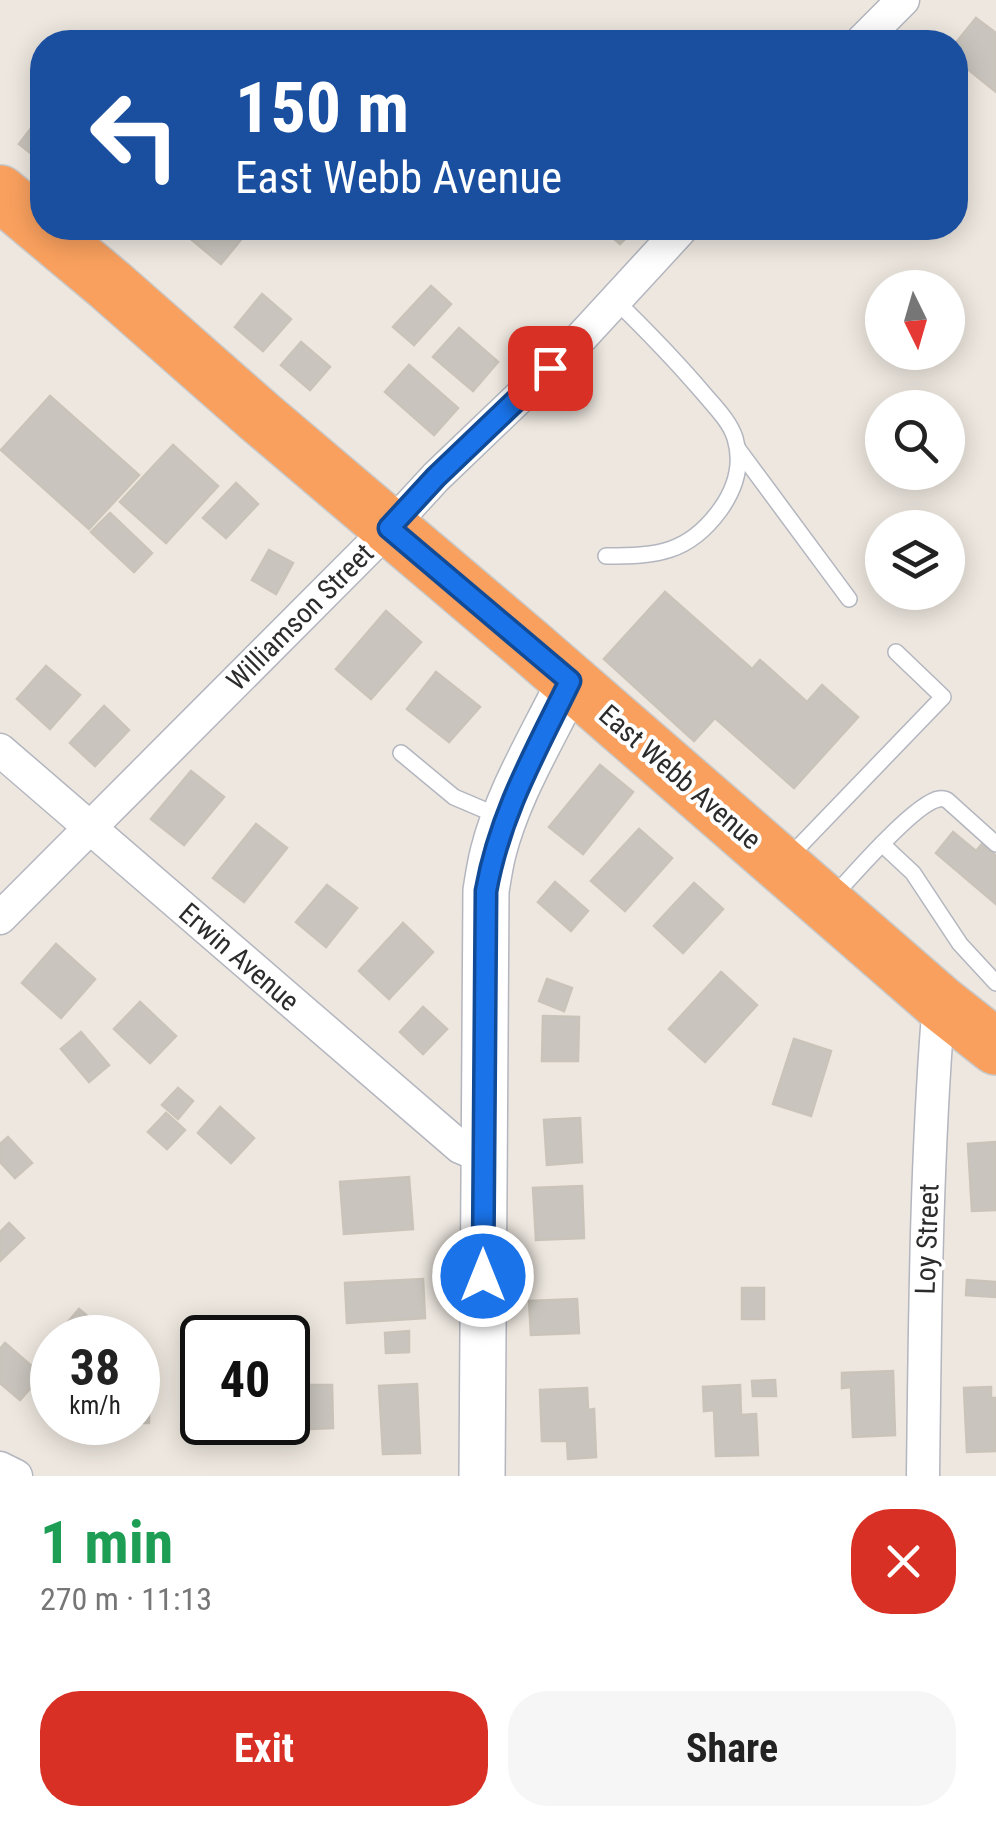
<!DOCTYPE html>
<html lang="en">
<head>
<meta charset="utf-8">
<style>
  body { margin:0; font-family:"Roboto Condensed",sans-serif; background:#f6f6f6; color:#222; height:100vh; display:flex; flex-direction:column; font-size:38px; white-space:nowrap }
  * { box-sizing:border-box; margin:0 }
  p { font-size:32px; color:#767676 }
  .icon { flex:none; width:55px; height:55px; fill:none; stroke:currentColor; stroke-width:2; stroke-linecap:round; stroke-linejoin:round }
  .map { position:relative; height:1476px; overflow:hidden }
  .drawer { display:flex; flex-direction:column; background:#fff; flex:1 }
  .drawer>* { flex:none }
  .guide { position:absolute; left:30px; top:30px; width:938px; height:210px; border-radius:40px; box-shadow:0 5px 25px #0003; background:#1a4fa0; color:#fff; overflow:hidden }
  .needle { width:65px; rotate:175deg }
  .tools { position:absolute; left:865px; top:270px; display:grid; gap:20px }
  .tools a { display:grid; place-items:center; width:100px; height:100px; border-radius:50%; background:#fff; box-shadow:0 5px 25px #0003; font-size:50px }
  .speed { position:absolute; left:30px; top:1315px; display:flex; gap:20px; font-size:50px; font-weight:700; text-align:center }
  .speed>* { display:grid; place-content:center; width:130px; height:130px; border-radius:50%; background:#fff; box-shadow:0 5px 25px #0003; line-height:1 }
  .speed small { font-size:25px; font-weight:400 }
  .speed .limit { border:5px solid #111; border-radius:15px; background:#fff; color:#111 }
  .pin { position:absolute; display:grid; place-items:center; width:85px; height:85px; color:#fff; margin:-42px; border-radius:20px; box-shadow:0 5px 15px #0006 }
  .me { position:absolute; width:110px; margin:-55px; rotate:0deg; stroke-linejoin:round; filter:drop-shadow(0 0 8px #0008) }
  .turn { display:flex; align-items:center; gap:35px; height:210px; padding:0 40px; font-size:45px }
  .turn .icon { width:130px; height:130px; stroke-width:2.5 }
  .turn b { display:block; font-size:70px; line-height:85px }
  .round { display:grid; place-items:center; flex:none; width:105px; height:105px; border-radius:40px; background:#f6f6f6 }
  .summary { display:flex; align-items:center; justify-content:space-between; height:170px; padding:0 40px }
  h1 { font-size:60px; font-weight:700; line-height:75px; color:#1e9e55 }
  .cta { display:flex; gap:20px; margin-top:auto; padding:20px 40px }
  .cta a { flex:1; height:115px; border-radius:40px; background:#d93025; color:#fff; font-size:40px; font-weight:700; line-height:115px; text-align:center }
  .cta a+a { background:#f6f6f6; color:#222 }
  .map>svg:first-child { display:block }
</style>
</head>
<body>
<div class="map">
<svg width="996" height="1476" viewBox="0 0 996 1476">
  <rect width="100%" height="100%" fill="#ede7df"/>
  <!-- building -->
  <g fill="#c9c5be" stroke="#c9c3b9" stroke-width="2.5">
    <polygon points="976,18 996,33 996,92 955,59 955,44"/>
    <polygon points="42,114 42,162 19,144"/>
    <polygon points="184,228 244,228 248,231 221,264 181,231"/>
    <polygon points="602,228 636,228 620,244"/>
    <polygon points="431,286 451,304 414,345 393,327"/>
    <polygon points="262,294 291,319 263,351 235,327"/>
    <polygon points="459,328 498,362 473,391 433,357"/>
    <polygon points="301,342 330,367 310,390 281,365"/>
    <polygon points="409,365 458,408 434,435 385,392"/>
    <polygon points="50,396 139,475 89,529 1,450"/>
    <polygon points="173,445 218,486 166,543 120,502"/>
    <polygon points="236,483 258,504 226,538 203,518"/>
    <polygon points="110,513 152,553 134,572 91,532"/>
    <polygon points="269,550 293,563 276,594 252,580"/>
    <polygon points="665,592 752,669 760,660 807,702 822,685 858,717 794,788 715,718 694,741 604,659"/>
    <polygon points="386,611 421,642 371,699 336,669"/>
    <polygon points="46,666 80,695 50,729 17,699"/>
    <polygon points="436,672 480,707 449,742 407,709"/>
    <polygon points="104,706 129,730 95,766 70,743"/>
    <polygon points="600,765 633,792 583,854 549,827"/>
    <polygon points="191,771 224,797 184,845 151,819"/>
    <polygon points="256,824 287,848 244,902 213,878"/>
    <polygon points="639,829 672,858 625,911 591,881"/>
    <polygon points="953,832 976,851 982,844 996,856 996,904 936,853"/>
    <polygon points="555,882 588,911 571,931 538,902"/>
    <polygon points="694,883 723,909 683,953 654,926"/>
    <polygon points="327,885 357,908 326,947 296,922"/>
    <polygon points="403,923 433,952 389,999 359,971"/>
    <polygon points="56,944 95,979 61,1018 22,983"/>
    <polygon points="721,972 757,1005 705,1062 669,1029"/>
    <polygon points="547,979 572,988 564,1011 539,1001"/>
    <polygon points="140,1002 176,1036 150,1063 114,1029"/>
    <polygon points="423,1007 447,1029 423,1054 400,1032"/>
    <polygon points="543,1016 579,1017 578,1061 542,1061"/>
    <polygon points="81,1032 109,1065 89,1082 61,1049"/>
    <polygon points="794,1039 831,1051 811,1116 773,1104"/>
    <polygon points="178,1088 193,1101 178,1119 162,1105"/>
    <polygon points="220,1107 254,1138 231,1163 198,1133"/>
    <polygon points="166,1113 185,1130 167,1149 148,1132"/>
    <polygon points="580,1118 582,1162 547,1165 544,1120"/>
    <polygon points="8,1137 32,1163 15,1178 0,1162 0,1144"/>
    <polygon points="996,1142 996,1210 972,1211 968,1144"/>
    <polygon points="409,1177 413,1229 344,1234 340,1182"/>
    <polygon points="582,1186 584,1238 536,1240 533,1188"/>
    <polygon points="9,1223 24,1238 1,1260 0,1232"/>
    <polygon points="423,1279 425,1318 347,1323 345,1283"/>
    <polygon points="967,1280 996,1282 996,1297 966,1295"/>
    <rect x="742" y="1288" width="22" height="31"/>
    <polygon points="577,1299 579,1333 531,1335 529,1301"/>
    <polygon points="79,1309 99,1326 89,1338 60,1338 57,1335"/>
    <polygon points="409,1331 409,1352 386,1353 385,1333"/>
    <polygon points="5,1343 42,1375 20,1400 0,1383 0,1349"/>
    <polygon points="138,1367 150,1367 149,1423 103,1423 138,1422"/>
    <polygon points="893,1371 895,1435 853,1437 851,1387 842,1388 842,1373"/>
    <polygon points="775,1380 776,1396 753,1396 752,1381"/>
    <polygon points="199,1384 202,1384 202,1422 260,1422 260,1426 201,1428"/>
    <polygon points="417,1384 420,1453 383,1454 379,1386"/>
    <polygon points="308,1385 332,1385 333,1428 310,1429"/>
    <polygon points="740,1385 741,1415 756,1414 758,1455 716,1456 714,1410 704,1411 703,1387"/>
    <polygon points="991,1387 991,1398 996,1398 996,1451 967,1452 964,1388"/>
    <polygon points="587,1388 588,1410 594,1409 596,1457 568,1459 567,1441 542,1441 540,1390"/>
  </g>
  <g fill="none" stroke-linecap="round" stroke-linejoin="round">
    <!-- lane casing -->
    <g stroke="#b3b6bf" stroke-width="18">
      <g id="lane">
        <polyline points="738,449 849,599"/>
        <path d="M606,556C656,556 688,554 720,510C735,489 743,464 735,438C730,422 716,408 705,395C676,361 647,331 615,300"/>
        <polyline points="401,753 454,797 501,817"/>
        <polyline points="882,844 913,873 960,944 996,983"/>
        <polyline points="787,859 943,697 896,652"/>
        <path d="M832,898C850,878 916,802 939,799C942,798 944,799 947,800L996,844"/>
      </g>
    </g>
    <!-- street casing -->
    <g stroke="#b3b6bf" stroke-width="35">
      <g id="street">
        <polyline points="861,42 903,0"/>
        <polyline points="0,750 460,1147 484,1157"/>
        <polyline points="0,918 389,528 436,477 578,341 682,228"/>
        <polyline points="0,1468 16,1476"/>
        <path d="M923,1476C925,1318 926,1160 939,1002"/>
      </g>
    </g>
    <!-- secondary casing -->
    <g stroke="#b3b6bf" stroke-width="48">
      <path id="secondary" d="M482,1476L486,891C488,878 490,865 493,853C508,793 543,737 570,681"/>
    </g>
    <!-- highway casing -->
    <g stroke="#c8c8c8" stroke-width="58">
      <polyline id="highway" points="0,193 110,285 261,418 532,648 939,1002 996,1047"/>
    </g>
    <!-- lane -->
    <use href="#lane" stroke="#fff" stroke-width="15"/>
    <!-- street -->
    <use href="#street" stroke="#fff" stroke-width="32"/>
    <!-- secondary -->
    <use href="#secondary" stroke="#fff" stroke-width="45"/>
    <!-- highway -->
    <use href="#highway" stroke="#f9a05e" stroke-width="55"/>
  </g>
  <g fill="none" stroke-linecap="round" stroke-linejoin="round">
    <!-- route casing -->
    <g stroke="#114b97" stroke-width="25">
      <path id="route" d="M483,1276L486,891C500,813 536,751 570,681L389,528L436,477L550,368"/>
    </g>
    <!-- route -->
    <use href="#route" stroke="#1a73e8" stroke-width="18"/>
  </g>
  <g text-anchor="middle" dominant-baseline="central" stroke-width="8" stroke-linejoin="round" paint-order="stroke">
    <!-- street labels -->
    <g font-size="28" fill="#2c2c2c" stroke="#fff">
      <text transform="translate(300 617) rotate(-45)">Williamson Street</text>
      <text transform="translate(680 777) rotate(41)">East Webb Avenue</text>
      <text transform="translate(239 957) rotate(41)">Erwin Avenue</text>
      <text transform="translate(927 1239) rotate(-88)">Loy Street</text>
    </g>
  </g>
</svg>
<div class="tools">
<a><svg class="needle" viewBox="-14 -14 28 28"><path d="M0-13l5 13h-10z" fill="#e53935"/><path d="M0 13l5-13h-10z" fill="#767676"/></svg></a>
<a><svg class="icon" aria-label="search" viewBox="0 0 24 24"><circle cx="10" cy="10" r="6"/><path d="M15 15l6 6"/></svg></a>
<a><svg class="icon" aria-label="layers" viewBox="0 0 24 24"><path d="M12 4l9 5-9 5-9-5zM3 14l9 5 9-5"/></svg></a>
</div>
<div class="speed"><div>38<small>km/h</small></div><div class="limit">40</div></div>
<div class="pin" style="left:550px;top:368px;background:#d93025"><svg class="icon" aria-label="arrive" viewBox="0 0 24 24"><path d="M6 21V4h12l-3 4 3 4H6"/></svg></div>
<svg class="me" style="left:483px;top:1276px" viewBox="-20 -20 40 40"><circle r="17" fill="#1a73e8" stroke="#fff" stroke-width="3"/><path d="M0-11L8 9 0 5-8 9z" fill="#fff"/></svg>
<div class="guide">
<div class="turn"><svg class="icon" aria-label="left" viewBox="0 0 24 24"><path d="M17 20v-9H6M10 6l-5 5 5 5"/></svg><div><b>150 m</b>East Webb Avenue</div></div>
</div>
</div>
<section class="drawer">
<div class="summary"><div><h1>1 min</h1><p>270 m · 11:13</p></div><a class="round" style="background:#d93025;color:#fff"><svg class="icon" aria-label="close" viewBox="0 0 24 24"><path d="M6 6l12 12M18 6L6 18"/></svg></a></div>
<div class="cta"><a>Exit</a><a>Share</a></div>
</section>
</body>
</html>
